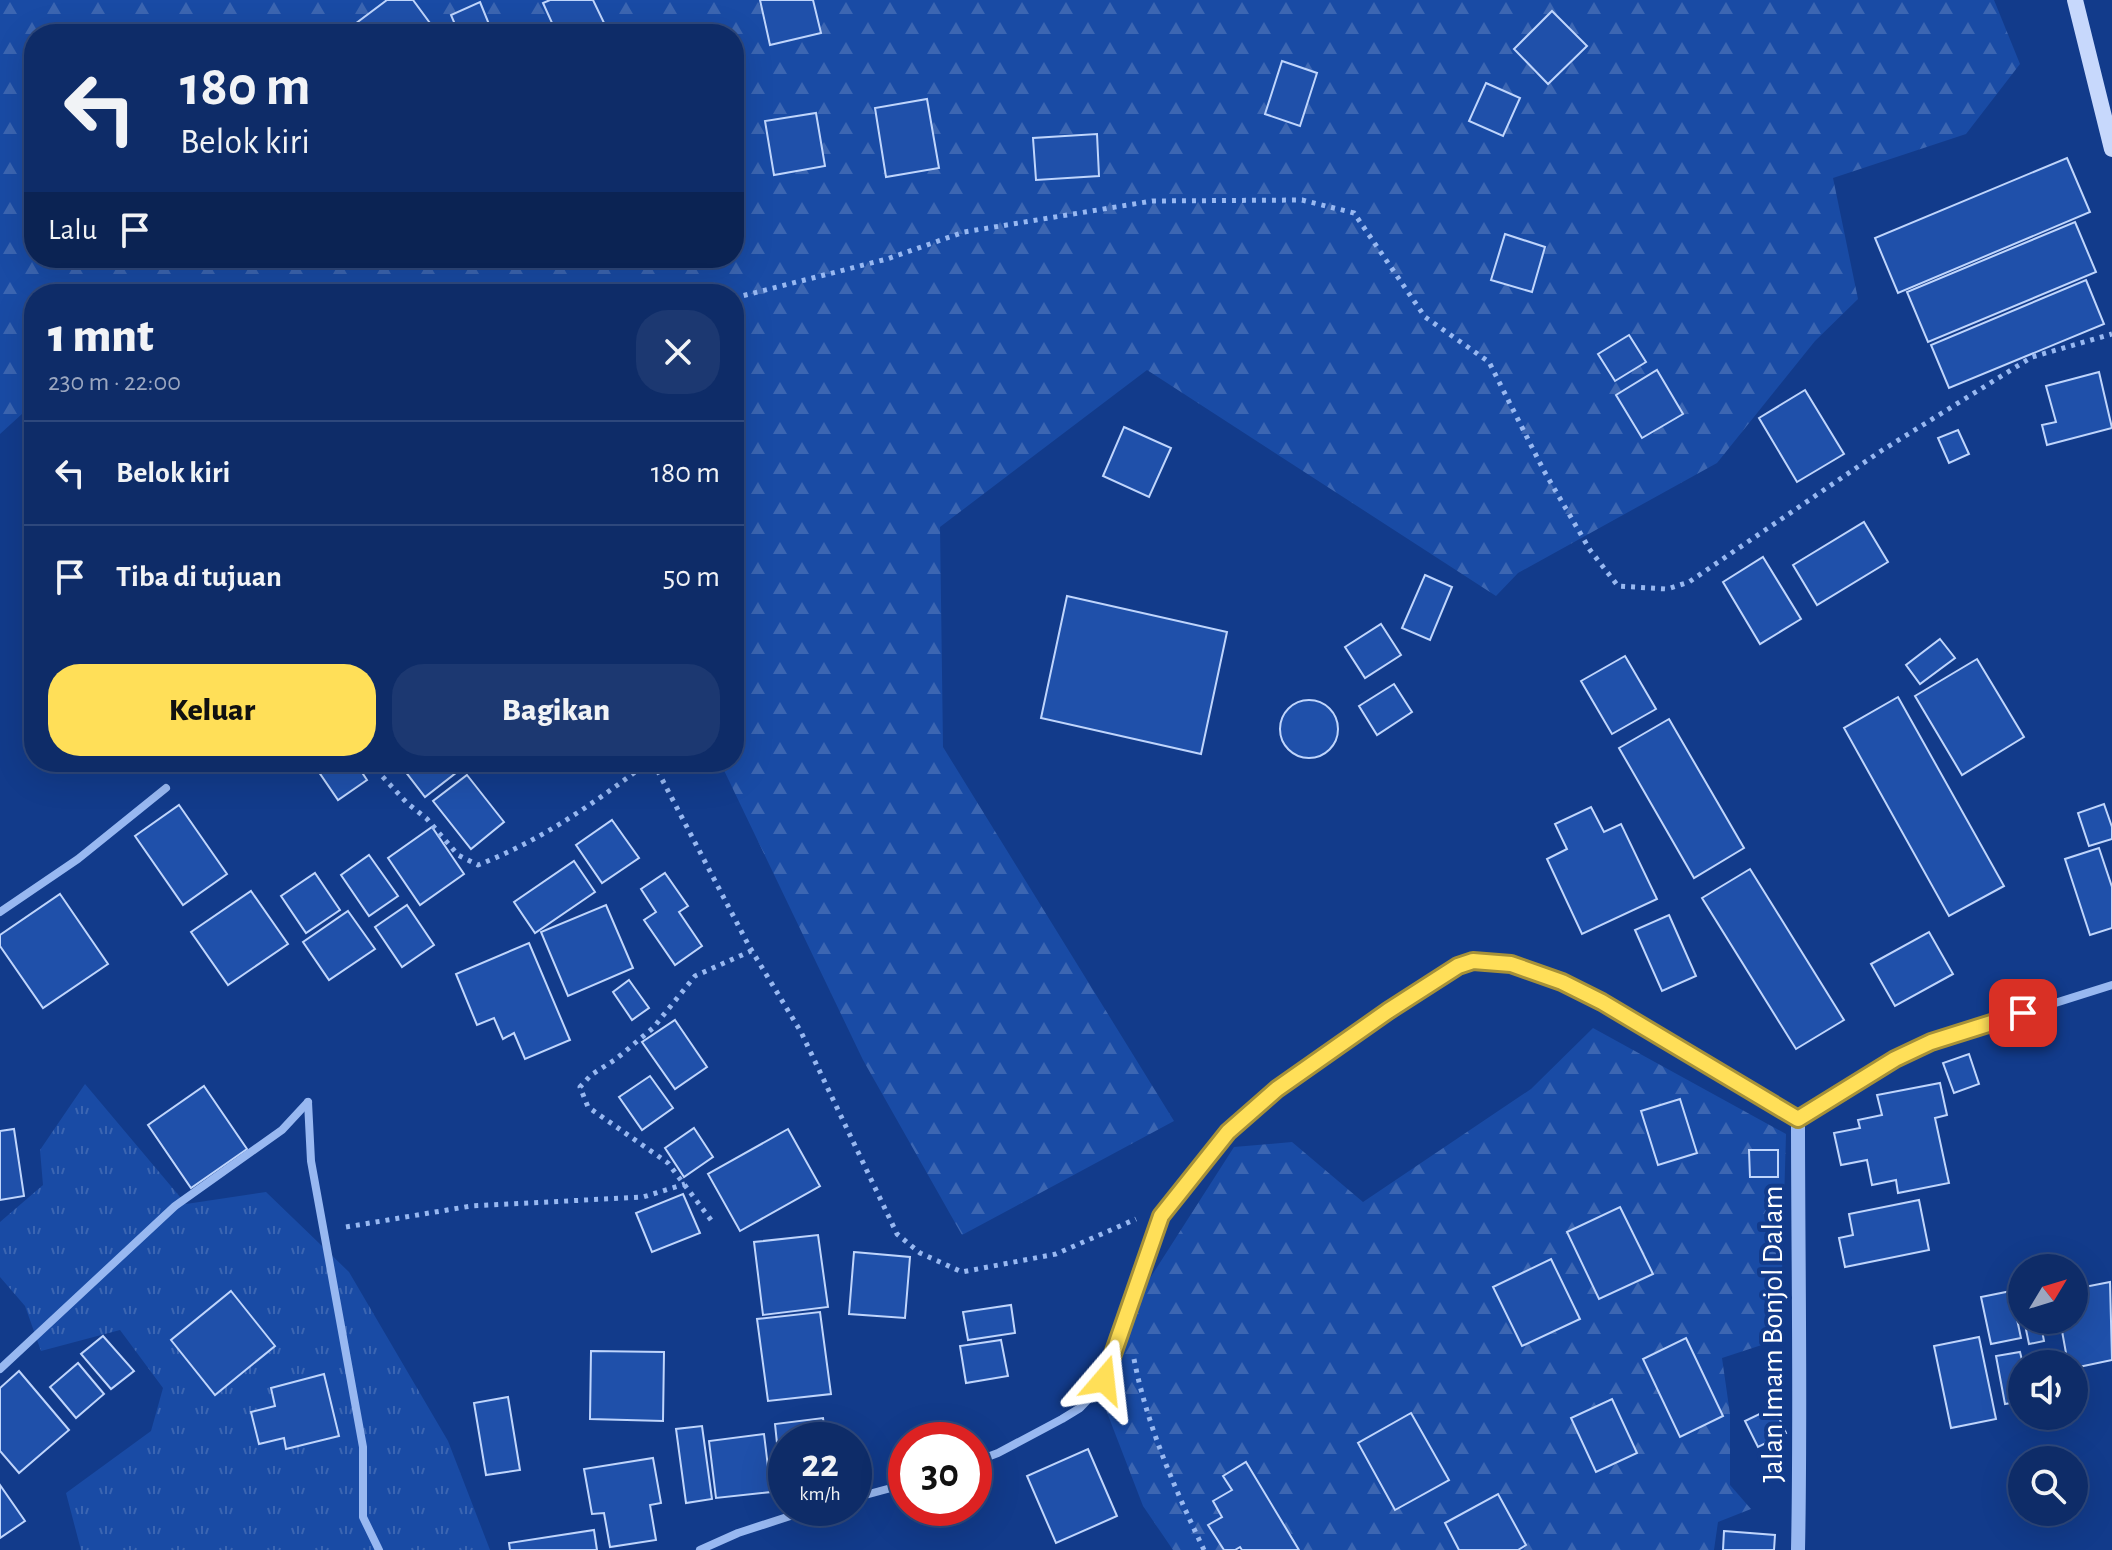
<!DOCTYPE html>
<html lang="id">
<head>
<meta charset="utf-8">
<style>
  body { margin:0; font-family:"Alegreya Sans",sans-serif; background:#1c3871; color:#f1f3f6; height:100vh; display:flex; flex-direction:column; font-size:30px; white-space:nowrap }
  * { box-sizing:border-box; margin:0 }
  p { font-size:26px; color:#9ba7c0 }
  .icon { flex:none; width:44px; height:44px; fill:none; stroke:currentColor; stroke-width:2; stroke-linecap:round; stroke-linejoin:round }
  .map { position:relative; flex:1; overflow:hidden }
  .details { position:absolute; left:24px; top:284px; width:720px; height:488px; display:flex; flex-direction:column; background:#0e2c68; border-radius:32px; box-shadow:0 8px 32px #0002,0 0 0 2px #2e487c }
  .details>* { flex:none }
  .banner { position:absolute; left:24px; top:24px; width:720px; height:244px; border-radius:32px; box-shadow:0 8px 32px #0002,0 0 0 2px #2e487c; background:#0e2c68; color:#f1f3f6; overflow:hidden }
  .needle { width:52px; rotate:52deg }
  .tools { position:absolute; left:2008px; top:1254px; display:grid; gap:16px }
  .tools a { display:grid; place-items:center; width:80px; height:80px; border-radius:50%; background:#0e2c68; box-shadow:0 8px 32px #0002,0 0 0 2px #2e487c; font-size:40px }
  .speed { position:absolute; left:768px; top:1422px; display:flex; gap:16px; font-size:40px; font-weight:700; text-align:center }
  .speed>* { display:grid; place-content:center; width:104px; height:104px; border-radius:50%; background:#0e2c68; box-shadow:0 8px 32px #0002,0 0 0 2px #2e487c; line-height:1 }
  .speed small { font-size:20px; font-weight:400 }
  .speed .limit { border:12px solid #d22; background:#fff; color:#111 }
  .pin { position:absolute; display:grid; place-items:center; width:68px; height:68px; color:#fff; margin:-34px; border-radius:16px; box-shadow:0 4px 12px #0006 }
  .me { position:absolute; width:88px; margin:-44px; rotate:17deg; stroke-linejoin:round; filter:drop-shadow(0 0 6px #0008) }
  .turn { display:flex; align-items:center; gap:28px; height:168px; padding:0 24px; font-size:36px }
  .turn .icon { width:104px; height:104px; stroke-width:2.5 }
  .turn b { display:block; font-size:56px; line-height:68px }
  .then { display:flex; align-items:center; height:76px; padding:0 24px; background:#0003; gap:16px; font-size:30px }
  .round { display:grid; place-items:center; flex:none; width:84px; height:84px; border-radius:32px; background:#1c3871 }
  .head { display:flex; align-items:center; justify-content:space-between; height:136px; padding:0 24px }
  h1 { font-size:48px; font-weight:800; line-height:60px }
  .cta { display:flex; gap:16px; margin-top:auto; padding:16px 24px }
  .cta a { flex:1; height:92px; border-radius:32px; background:#ffdf58; color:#111; font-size:32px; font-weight:800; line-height:92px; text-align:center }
  .cta a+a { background:#1c3871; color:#f1f3f6 }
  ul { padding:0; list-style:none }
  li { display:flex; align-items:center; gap:24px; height:104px; padding:0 24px; border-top:2px solid #2e487c }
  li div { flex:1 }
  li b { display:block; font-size:30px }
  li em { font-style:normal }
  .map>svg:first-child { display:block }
</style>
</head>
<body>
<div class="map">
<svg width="2112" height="1550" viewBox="0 0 2112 1550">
  <defs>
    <pattern id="grass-tufts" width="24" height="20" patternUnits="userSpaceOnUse" patternTransform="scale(2)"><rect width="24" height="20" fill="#194ba5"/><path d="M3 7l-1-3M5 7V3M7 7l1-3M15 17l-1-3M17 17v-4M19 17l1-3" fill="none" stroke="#3c66b2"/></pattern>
    <pattern id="forest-firs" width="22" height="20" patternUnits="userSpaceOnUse" patternTransform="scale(2)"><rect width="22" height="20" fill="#194ba5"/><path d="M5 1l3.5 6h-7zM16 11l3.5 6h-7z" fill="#3c66b2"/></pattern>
  </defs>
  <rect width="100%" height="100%" fill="#123b8b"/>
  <!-- grass -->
  <polygon fill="url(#grass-tufts)" points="85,1084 186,1204 266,1192 349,1272 448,1441 490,1550 81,1550 66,1493 151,1431 163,1388 120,1330 41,1351 25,1306 0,1277 0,1222 43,1185 40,1150"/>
  <!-- forest -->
  <g fill="url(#forest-firs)" fill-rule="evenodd">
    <path d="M0,0H1994L2020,64L1966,134L1833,178L1858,299L1815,341L1717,463L1518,573L1496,596L1147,370L940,527L943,747L1174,1121L962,1235L863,1060L720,762H734V294H169L162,289L157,294H34V403L0,434ZM34,34H734V258H34Z"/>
    <path d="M1593,1028L1786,1134L1780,1339L1722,1358L1730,1414V1485L1751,1509L1718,1522L1714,1550H1518L1526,1545L1497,1494L1445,1523L1459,1550H1299L1246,1462L1224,1476L1232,1490L1213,1501L1222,1517L1209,1525L1224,1550H1173L1143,1506L1103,1402L1145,1286L1234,1147L1292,1142L1363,1202L1531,1089ZM1778,1150V1176L1750,1177L1749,1151ZM1551,1259L1580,1318L1523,1346L1494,1287ZM1686,1339L1723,1416L1680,1437ZM1612,1399L1637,1452L1596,1472L1571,1418ZM1411,1413L1449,1480L1395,1510L1358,1443Z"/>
  </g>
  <!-- building -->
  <g fill="#1f50aa" stroke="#bfd5fc" stroke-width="2">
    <polygon points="387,0 413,0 438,34 356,34 351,27"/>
    <polygon points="550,0 593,0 606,27 590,34 557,34 543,3"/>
    <polygon points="760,0 813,0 821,33 770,45"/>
    <polygon points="480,2 493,34 459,34 451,15"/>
    <polygon points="1552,11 1587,46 1548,84 1514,49"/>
    <polygon points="1282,61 1317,73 1300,126 1265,114"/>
    <polygon points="1486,83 1520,98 1503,136 1469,121"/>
    <polygon points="927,99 939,168 886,177 875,108"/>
    <polygon points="816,113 825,166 774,175 765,121"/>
    <polygon points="1097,134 1099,176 1036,180 1033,138"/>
    <polygon points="2067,158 2090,212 1898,293 1875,238"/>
    <polygon points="2075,222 2096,272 1928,342 1907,292"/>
    <polygon points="1505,234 1545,247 1532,292 1491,280"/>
    <polygon points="515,258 535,258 522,268"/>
    <polygon points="2086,280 2104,324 1949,388 1931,345"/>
    <polygon points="1629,335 1646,362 1615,381 1598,354"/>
    <polygon points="1657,370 1683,414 1642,438 1616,395"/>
    <polygon points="2099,372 2112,428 2047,445 2042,425 2056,422 2046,386"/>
    <polygon points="1805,390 1844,454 1797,482 1759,418"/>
    <polygon points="1124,427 1171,448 1149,497 1103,476"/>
    <polygon points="1958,430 1969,454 1949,463 1938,438"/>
    <polygon points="1864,522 1888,562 1817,605 1793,565"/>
    <polygon points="1763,557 1801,619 1760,644 1723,582"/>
    <polygon points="1425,575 1452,587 1430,640 1402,628"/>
    <polygon points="1067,596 1227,632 1201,754 1041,718"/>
    <polygon points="1381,624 1401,655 1365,678 1345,647"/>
    <polygon points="1940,639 1955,658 1920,684 1906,665"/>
    <polygon points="1625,656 1656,709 1612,734 1581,681"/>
    <polygon points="1977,659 2024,737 1962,775 1915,696"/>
    <polygon points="1394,684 1412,712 1377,735 1359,706"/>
    <polygon points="1898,697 2004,886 1949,916 1844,728"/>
    <circle cx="1309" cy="729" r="29"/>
    <polygon points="1669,719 1744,848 1694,878 1619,748"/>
    <polygon points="312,762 355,762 367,780 338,800"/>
    <polygon points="398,762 470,762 425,797"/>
    <polygon points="467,775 504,822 471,849 433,801"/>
    <polygon points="2104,804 2112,827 2112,839 2089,846 2078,813"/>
    <polygon points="179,805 227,874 183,905 135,836"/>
    <polygon points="1591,807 1604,832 1621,824 1657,899 1582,934 1547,859 1567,849 1555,824"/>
    <polygon points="612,820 639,858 602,883 576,845"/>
    <polygon points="432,827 464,874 420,905 388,858"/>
    <polygon points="2099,848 2112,887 2112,928 2090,935 2065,859"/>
    <polygon points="369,855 398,896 369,916 341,875"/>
    <polygon points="574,861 595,892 535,933 514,902"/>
    <polygon points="1750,869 1844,1020 1796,1049 1702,898"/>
    <polygon points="315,873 340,910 306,933 281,896"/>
    <polygon points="665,873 688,906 679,912 702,946 675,965 644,920 656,912 641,889"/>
    <polygon points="251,891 288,944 228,985 191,932"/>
    <polygon points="60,894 108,964 43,1008 0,946 0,935"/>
    <polygon points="407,905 434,945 402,967 375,927"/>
    <polygon points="606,905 633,968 568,996 541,932"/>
    <polygon points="348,911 375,949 329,980 303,942"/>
    <polygon points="1669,915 1696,976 1662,991 1635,930"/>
    <polygon points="1929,932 1953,974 1895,1006 1871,964"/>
    <polygon points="529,943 570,1040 525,1059 514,1033 503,1039 494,1018 477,1025 456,974"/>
    <polygon points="629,980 649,1008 632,1020 613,992"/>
    <polygon points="675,1020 707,1067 675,1089 642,1042"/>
    <polygon points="1969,1054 1979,1084 1954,1093 1943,1063"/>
    <polygon points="650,1076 673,1108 642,1130 619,1097"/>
    <polygon points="1940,1083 1947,1115 1935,1118 1949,1183 1898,1193 1896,1180 1872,1185 1867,1160 1841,1165 1834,1133 1860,1128 1858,1120 1882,1115 1877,1095"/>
    <polygon points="204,1086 247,1149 191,1188 148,1125"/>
    <polygon points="1680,1099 1697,1153 1658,1165 1641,1111"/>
    <polygon points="694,1128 713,1157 684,1177 665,1148"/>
    <polygon points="14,1129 24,1196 0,1200 0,1131"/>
    <polygon points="788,1129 820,1186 740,1231 708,1174"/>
    <polygon points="1749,1150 1778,1150 1778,1177 1750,1177"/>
    <polygon points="683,1194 700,1233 652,1252 636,1213"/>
    <polygon points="1919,1200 1929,1250 1845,1267 1839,1238 1853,1235 1849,1214"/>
    <polygon points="1620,1207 1653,1274 1599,1299 1567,1232"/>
    <polygon points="818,1235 828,1307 763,1315 754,1242"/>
    <polygon points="854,1252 910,1257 905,1318 849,1314"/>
    <polygon points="1551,1259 1580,1319 1522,1346 1493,1287"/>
    <polygon points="2110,1282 2112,1360 2074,1368 2074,1364 2068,1364 2060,1320 2074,1320 2074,1289"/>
    <polygon points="231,1291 275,1346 215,1395 171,1340"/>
    <polygon points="2011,1291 2021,1338 1991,1344 1981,1297"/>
    <polygon points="1011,1305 1015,1333 968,1340 963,1312"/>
    <polygon points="820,1312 831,1394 768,1401 757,1319"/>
    <polygon points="2024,1320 2040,1320 2044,1341 2029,1344"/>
    <polygon points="103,1336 134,1371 111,1389 81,1354"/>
    <polygon points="1979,1337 1996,1419 1951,1428 1934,1346"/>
    <polygon points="1686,1338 1723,1416 1680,1437 1643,1359"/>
    <polygon points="1001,1340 1008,1376 966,1383 960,1346"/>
    <polygon points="591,1351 664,1352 663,1421 590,1419"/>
    <polygon points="2020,1352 2023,1364 2022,1401 2005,1404 1996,1356"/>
    <polygon points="2055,1356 2056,1364 2026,1364 2026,1362"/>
    <polygon points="78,1363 104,1394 76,1418 50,1387"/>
    <polygon points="19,1371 69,1430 19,1473 0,1451 0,1388"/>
    <polygon points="324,1374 339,1436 286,1449 284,1438 259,1444 251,1412 275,1406 271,1388"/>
    <polygon points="508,1397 520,1470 486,1475 474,1403"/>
    <polygon points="1612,1399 1637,1453 1596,1472 1571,1418"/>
    <polygon points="1774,1407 1786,1433 1758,1447 1745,1421"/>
    <polygon points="1411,1413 1449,1480 1395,1510 1358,1443"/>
    <polygon points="823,1418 826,1440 786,1440 786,1480 781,1481 775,1424"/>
    <polygon points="702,1426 712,1499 686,1503 676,1429"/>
    <polygon points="764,1434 771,1492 716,1498 709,1441"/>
    <polygon points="1088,1449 1117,1516 1056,1543 1027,1476"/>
    <polygon points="653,1458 661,1503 650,1505 656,1540 610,1547 604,1513 592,1514 584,1469"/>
    <polygon points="1246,1462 1299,1550 1242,1550 1240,1547 1235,1550 1224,1550 1208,1525 1222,1517 1213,1501 1232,1490 1223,1476"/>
    <polygon points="0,1485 25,1521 0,1538"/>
    <polygon points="1498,1494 1526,1545 1518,1550 1459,1550 1445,1523"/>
    <polygon points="594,1530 597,1550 510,1550 509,1543"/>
    <polygon points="1724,1531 1775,1535 1774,1550 1723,1550"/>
  </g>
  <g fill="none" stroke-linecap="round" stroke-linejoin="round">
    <!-- path -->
    <g stroke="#98b8f1" stroke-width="5" stroke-dasharray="4 6" stroke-linecap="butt">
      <polyline points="734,298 887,259 964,232 1152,201 1302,200 1354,213 1425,317 1489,362 1544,471 1590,550 1618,586 1667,589 1689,582 1881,451 2032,357 2112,334"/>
      <path d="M369,762L407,803L427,819L458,855L478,865C540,841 595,803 648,762"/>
      <polyline points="653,762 749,946 801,1032 897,1234 920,1253 962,1272 1056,1254 1136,1219"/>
      <polyline points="711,1220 668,1163 588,1107 580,1087 591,1075 616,1059 653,1028 695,976 751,951"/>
      <polyline points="346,1227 471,1206 643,1197 685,1184"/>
      <path d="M1134,1359C1147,1426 1175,1489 1204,1550"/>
    </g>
    <!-- minor -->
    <g stroke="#98b8f1" stroke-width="8">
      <polyline points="0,912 78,859 166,788"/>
      <polyline points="308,1102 311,1161 363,1447 363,1517 379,1550"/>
      <polyline points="0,1369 175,1206 282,1130 308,1102"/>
      <polyline points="974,1462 998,1453 1062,1419 1080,1408 1101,1386 1161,1216 1228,1132 1277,1089 1388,1011 1458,966 1473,961 1511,964 1562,982 1602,1002 1798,1119 1895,1059 1931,1042 2112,985"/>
      <polyline points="854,1498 906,1484"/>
      <polyline points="700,1550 738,1533 815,1508"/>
    </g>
    <!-- tertiary -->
    <path stroke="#98b8f1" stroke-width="14" d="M1798,1119C1798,1263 1801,1406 1798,1550"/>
    <!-- secondary -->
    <polyline stroke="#c7d8fc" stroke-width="16" points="2075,0 2112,149"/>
  </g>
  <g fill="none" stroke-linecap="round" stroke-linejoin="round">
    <!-- route casing -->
    <g stroke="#a69139" stroke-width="20">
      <polyline id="route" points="1104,1380 1161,1216 1228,1132 1277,1089 1388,1011 1458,966 1473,961 1511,964 1562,982 1602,1002 1798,1119 1895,1059 1931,1042 2023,1013"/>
    </g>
    <!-- route -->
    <use href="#route" stroke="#ffdf58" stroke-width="14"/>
  </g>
  <g text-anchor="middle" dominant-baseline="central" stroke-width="8" stroke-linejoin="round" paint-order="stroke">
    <!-- street labels -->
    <g font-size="30" fill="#fff" stroke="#123b8b">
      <text transform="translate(1773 1334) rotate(-90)">Jalan Imam Bonjol Dalam</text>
    </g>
  </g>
</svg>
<div class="tools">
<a><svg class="needle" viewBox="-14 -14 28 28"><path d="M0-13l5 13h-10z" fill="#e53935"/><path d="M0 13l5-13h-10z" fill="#9ba7c0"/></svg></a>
<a><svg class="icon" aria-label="sound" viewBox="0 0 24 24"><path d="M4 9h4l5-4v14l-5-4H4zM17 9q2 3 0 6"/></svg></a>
<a><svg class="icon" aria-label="search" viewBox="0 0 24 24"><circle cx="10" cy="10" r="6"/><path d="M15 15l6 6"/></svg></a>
</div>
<div class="speed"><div>22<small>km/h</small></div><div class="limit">30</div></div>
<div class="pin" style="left:2023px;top:1013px;background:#d93025"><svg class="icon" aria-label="arrive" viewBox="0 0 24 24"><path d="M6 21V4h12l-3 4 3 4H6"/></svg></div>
<svg class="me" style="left:1104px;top:1380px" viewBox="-20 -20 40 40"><path d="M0-17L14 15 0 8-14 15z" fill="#ffdf58" stroke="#fff" stroke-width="4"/></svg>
<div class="banner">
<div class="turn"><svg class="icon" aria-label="left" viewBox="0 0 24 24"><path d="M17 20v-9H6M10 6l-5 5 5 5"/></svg><div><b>180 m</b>Belok kiri</div></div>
<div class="then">Lalu<svg class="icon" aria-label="arrive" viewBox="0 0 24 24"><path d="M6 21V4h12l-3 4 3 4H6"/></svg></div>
</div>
<section class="details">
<div class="head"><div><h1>1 mnt</h1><p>230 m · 22:00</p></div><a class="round"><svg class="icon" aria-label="close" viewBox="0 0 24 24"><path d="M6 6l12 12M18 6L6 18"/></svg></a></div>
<ul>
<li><svg class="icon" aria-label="left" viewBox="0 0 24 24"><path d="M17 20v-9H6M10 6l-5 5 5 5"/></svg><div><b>Belok kiri</b></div><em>180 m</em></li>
<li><svg class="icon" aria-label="arrive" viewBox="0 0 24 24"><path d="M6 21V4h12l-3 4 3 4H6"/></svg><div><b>Tiba di tujuan</b></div><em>50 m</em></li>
</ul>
<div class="cta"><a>Keluar</a><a>Bagikan</a></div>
</section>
</div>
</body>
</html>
